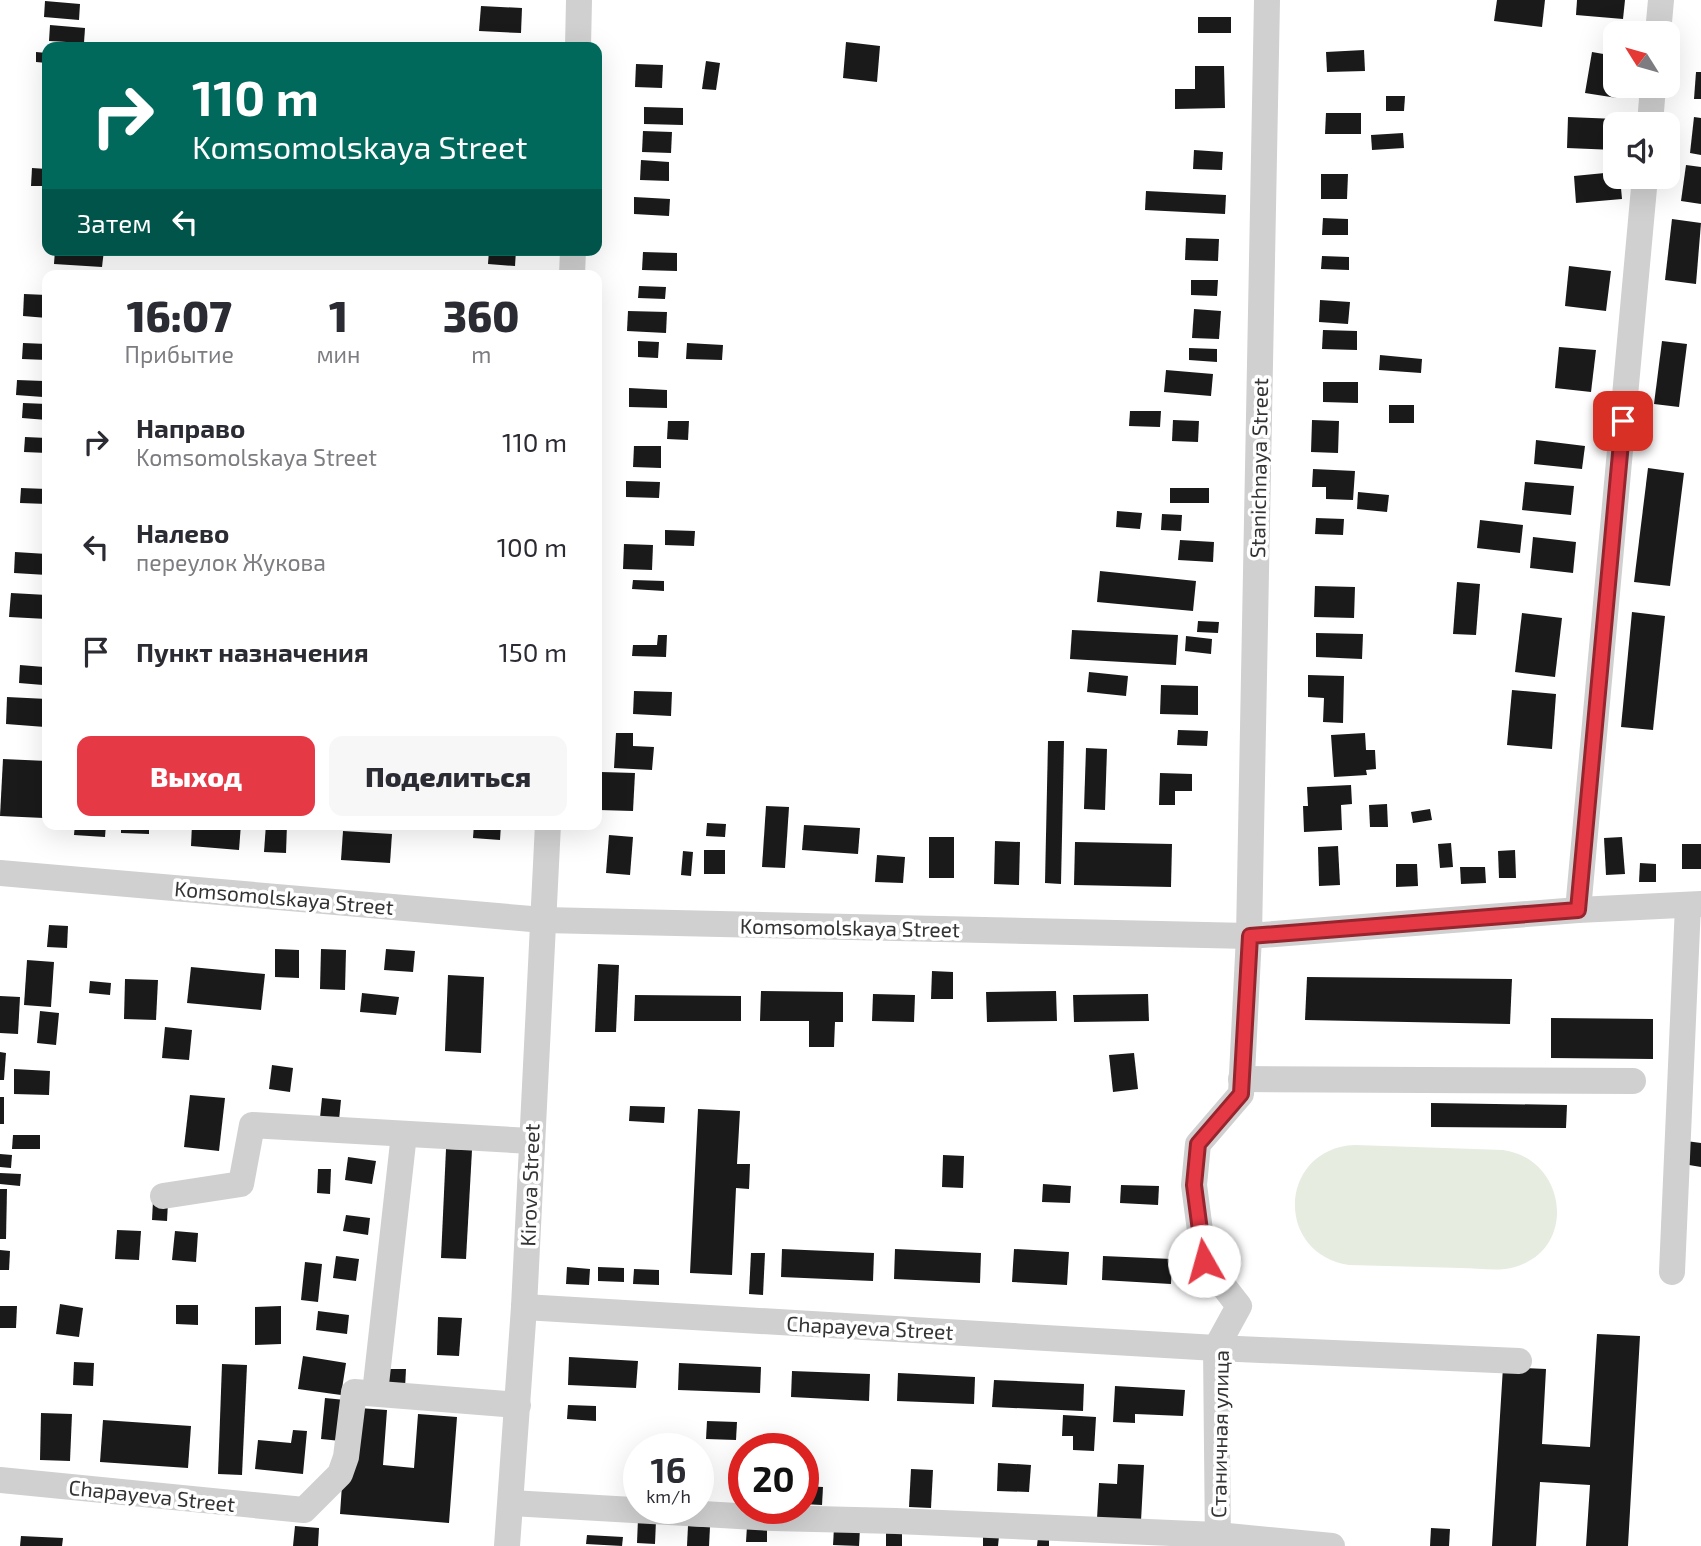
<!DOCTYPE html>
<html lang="ru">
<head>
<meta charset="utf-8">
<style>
  body { margin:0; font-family:"Exo 2",sans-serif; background:#f7f7f7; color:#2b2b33; height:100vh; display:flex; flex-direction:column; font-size:26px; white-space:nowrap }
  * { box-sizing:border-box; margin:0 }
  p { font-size:23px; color:#7c7c81 }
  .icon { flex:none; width:38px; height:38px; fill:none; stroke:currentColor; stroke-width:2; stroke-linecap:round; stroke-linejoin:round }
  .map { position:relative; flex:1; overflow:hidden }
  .panel { position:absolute; left:42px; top:270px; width:560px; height:560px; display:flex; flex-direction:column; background:#fff; border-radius:14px; box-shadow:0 7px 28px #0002 }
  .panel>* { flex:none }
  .hud { position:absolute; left:42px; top:42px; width:560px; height:214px; border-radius:14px; box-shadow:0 7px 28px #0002; background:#00695c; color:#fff; overflow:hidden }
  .needle { width:46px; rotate:307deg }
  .tools { position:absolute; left:1603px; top:21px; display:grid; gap:14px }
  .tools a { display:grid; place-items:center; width:77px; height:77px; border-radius:14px; background:#fff; box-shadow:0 7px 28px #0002; font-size:35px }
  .speed { position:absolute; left:623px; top:1433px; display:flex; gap:14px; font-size:35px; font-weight:700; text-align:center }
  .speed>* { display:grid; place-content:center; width:91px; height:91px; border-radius:50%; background:#fff; box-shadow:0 7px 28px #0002; line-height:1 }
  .speed small { font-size:18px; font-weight:400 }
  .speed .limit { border:10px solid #d22; background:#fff; color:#111 }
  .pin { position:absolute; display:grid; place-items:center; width:60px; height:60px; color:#fff; margin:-30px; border-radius:14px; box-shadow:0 4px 10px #0006 }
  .me { position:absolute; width:77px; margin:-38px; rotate:353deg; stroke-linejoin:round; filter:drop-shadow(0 0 5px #0008) }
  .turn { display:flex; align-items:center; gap:24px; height:147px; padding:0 35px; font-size:32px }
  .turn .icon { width:91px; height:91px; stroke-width:2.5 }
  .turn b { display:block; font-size:49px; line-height:60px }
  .then { display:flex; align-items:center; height:66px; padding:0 35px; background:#0003; gap:14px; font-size:26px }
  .eta { display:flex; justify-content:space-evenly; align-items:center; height:119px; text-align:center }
  .eta b { font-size:42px; font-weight:800; line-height:49px }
  .primary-button { display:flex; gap:14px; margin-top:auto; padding:14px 35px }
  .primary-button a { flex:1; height:80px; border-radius:14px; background:#e63946; color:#fff; font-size:28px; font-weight:800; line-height:80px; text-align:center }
  .primary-button a+a { background:#f7f7f7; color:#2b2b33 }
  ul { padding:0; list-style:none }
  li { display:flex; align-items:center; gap:21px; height:105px; padding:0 35px }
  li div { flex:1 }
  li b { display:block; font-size:26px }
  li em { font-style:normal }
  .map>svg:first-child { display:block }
</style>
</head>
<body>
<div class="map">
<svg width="1701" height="1546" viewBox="0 0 1701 1546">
  <rect width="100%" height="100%" fill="#fff"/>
  <!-- green -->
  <path fill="#e6ecdf" d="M1355,1145L1503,1150C1567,1159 1578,1249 1515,1267C1498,1272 1479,1268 1461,1268C1424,1267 1387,1266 1349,1265C1273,1253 1279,1148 1355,1145Z"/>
  <!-- building -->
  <g fill="#1a1a1a">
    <polygon points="1497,0 1545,0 1542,27 1494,21"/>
    <polygon points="1577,0 1625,0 1623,19 1576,15"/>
    <polygon points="45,1 80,4 79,20 44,17"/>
    <polygon points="481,6 522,8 521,33 479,31"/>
    <rect x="1198" y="17" width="33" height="16"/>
    <polygon points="50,25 85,28 84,43 49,41"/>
    <polygon points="846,42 880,46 877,82 843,78"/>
    <polygon points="1364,50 1365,71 1327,72 1326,52"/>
    <polygon points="36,52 47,53 47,63 36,62"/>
    <polygon points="1592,52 1615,56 1615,86 1620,86 1617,98 1585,93"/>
    <polygon points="706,61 720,63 716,90 702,89"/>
    <polygon points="636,64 663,65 662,88 635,87"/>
    <polygon points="1195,66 1224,66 1225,108 1175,109 1175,89 1195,89"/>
    <polygon points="1696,72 1701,72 1701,99 1694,99"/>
    <polygon points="1386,96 1405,96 1404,111 1386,111"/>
    <polygon points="644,107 683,108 683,125 644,124"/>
    <polygon points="1326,113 1361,113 1361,134 1325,134"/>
    <polygon points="1568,117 1616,119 1615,150 1567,148"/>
    <polygon points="1694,117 1701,118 1701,155 1690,153"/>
    <polygon points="643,131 672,132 671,153 642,152"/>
    <polygon points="1403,133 1404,148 1372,150 1371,135"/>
    <polygon points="1194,150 1223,152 1222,170 1193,169"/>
    <polygon points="641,160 669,162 669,181 640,180"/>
    <polygon points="1686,165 1701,167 1701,204 1681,201"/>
    <polygon points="32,168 47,169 47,186 31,186"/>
    <polygon points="1615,172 1615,177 1620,177 1622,199 1576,203 1574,176"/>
    <polygon points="1321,174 1348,174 1347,199 1321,199"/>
    <polygon points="1146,191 1226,195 1225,214 1145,210"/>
    <polygon points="634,197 670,199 669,216 634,214"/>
    <polygon points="1323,218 1348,219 1348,235 1322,235"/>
    <polygon points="1672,219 1701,223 1696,284 1665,280"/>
    <polygon points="1186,238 1219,239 1218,261 1185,260"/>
    <polygon points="55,250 104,250 102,267 54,264"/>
    <polygon points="489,250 516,250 515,266 488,264"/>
    <polygon points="643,252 677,253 677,271 642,270"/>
    <polygon points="1322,256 1349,257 1349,270 1321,269"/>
    <polygon points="1569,266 1611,271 1606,311 1565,306"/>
    <polygon points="1191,280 1218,280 1217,296 1191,295"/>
    <polygon points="639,286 666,287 665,299 638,298"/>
    <polygon points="24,294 47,295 47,318 23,316"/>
    <polygon points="1320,300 1350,302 1348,324 1319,322"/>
    <polygon points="1194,309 1221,311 1219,339 1192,338"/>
    <polygon points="628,311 667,312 666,333 627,331"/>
    <polygon points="1323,330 1357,331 1357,350 1322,349"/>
    <polygon points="638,341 659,342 658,358 638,357"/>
    <polygon points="1662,341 1687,344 1679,407 1654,404"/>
    <polygon points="23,343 47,344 47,360 22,359"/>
    <polygon points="687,343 723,345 722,360 686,359"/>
    <polygon points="1559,347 1596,350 1591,392 1555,388"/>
    <polygon points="1189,348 1217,349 1217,362 1189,360"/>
    <polygon points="1380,355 1422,359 1421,373 1379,370"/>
    <polygon points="1166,370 1213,374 1211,396 1164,392"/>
    <polygon points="17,380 44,381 43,397 16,395"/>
    <polygon points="1323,382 1358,382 1358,403 1323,402"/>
    <polygon points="629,388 667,390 667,408 629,407"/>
    <polygon points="23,403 47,404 47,420 22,418"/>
    <rect x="1389" y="405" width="25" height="18"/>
    <polygon points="1130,411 1161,411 1160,427 1129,426"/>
    <polygon points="1173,420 1199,421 1198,442 1172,441"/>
    <polygon points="1312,420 1339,421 1338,453 1311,452"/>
    <polygon points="668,421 689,421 688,440 667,439"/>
    <polygon points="25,437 47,438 47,453 24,452"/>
    <polygon points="1536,440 1585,446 1582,469 1534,464"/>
    <polygon points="634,446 661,446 661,468 633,467"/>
    <polygon points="1648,468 1684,473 1670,586 1634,582"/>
    <polygon points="1313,469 1355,471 1353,500 1326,499 1326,487 1312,487"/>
    <polygon points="626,481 660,482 659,498 626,497"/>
    <polygon points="1525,482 1574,486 1571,515 1522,510"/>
    <polygon points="21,488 47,489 47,504 20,503"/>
    <rect x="1170" y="488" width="39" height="15"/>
    <polygon points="1358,492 1389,495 1387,512 1357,509"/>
    <polygon points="1117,511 1142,513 1140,529 1116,527"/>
    <polygon points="1162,514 1182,515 1181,531 1161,530"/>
    <polygon points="1316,518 1344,519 1343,535 1315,534"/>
    <polygon points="1480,520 1523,525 1520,553 1477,548"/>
    <polygon points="665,530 695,531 694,546 665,545"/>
    <polygon points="1533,537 1576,542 1573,573 1530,568"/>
    <polygon points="1180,540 1214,542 1213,562 1178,560"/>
    <polygon points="624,544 653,545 652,570 623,569"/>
    <polygon points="15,552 47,554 47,575 14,573"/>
    <polygon points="1100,571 1196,581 1193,611 1097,602"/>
    <polygon points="633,580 664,581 664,591 632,589"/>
    <polygon points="1457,582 1480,584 1476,635 1453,634"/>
    <polygon points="1315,586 1355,587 1354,618 1314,617"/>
    <polygon points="11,593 47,595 47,619 9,617"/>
    <polygon points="1632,612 1665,616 1653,730 1621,727"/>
    <polygon points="1522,613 1562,618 1555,677 1515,672"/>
    <polygon points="1198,621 1219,622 1218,633 1197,632"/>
    <polygon points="1072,630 1178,635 1176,665 1070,659"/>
    <polygon points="1316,633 1363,634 1362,659 1316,657"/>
    <polygon points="658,635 667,635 666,657 632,656 633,645 657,645"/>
    <polygon points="1186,636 1212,639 1211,654 1185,651"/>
    <polygon points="20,665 44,667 43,685 19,683"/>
    <polygon points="1089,672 1128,676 1126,696 1087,692"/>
    <polygon points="1308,675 1344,676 1343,723 1323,722 1324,698 1308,697"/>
    <polygon points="1161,685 1198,686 1198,715 1160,714"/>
    <polygon points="1512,690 1556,694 1552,749 1507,745"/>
    <polygon points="634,691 672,692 671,716 633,714"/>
    <polygon points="7,697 47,699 45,727 6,724"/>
    <polygon points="1178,730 1208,731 1207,746 1177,745"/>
    <polygon points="616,733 633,733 633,746 654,747 652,770 614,768"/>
    <polygon points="1365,733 1366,750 1375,750 1376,769 1366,770 1367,775 1334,777 1331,735"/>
    <polygon points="1048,741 1064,741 1061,884 1045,883"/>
    <polygon points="1086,748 1107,749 1105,810 1084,809"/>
    <polygon points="3,759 47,761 44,818 0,816"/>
    <polygon points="601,772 635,773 633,811 599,810"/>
    <polygon points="1160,773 1192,774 1192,791 1175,791 1175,805 1159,805"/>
    <polygon points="1351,785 1352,804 1341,805 1342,830 1304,832 1303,806 1308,806 1307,787"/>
    <polygon points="1387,804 1388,827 1370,827 1369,805"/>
    <polygon points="766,806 789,807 785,868 762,867"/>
    <polygon points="1430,809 1432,820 1413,823 1411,812"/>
    <polygon points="707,823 726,824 725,837 706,836"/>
    <polygon points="75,824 106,824 105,837 74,835"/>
    <polygon points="121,824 149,824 149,834 121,833"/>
    <polygon points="192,824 241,824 239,850 191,846"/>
    <polygon points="266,824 287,824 286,853 264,852"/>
    <polygon points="474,824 501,824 500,840 473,838"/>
    <polygon points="804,825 860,828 858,854 802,850"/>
    <polygon points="343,831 392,834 390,863 341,860"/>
    <polygon points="609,835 633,837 630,875 606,873"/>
    <rect x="929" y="837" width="25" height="41"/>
    <polygon points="1622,837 1625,874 1606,875 1604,838"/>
    <polygon points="995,841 1020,842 1019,885 994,884"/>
    <polygon points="1075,842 1172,844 1171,887 1074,885"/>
    <polygon points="1451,843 1453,867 1440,868 1438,844"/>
    <rect x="1682" y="844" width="19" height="25"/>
    <polygon points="1338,846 1340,885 1319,886 1318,847"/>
    <rect x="704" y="850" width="21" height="24"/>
    <polygon points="1515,850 1516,878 1499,878 1498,851"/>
    <polygon points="683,851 693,852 691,876 681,875"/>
    <polygon points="877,855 905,857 903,883 875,882"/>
    <polygon points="1640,863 1656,864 1656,882 1639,882"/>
    <polygon points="1396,864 1417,864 1418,886 1396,887"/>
    <polygon points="1460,867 1485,867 1486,883 1461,884"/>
    <polygon points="49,925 68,926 67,948 47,947"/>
    <polygon points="275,949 299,950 299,978 275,977"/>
    <polygon points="321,949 346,950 345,990 320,989"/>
    <polygon points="386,949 415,951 413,972 384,970"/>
    <polygon points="27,960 54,962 51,1007 24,1005"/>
    <polygon points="598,964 619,965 616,1032 595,1032"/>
    <polygon points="191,967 265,974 261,1010 187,1003"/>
    <polygon points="932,971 953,972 953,999 931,999"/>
    <polygon points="448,975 484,977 481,1053 445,1051"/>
    <polygon points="1307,977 1512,979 1510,1024 1305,1020"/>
    <polygon points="125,979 158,980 156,1020 124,1019"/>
    <polygon points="90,981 111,983 110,995 89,993"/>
    <polygon points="761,991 843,992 843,1022 835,1022 834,1047 809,1047 809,1021 760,1021"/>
    <polygon points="1056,991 1057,1021 987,1022 986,992"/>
    <polygon points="362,993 399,997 396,1015 360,1012"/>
    <polygon points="873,994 915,995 914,1022 872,1021"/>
    <polygon points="1148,994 1149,1021 1074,1022 1073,995"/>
    <polygon points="635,995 741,996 741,1021 634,1021"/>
    <polygon points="0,996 20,997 18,1034 0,1033"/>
    <polygon points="40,1011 59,1013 56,1045 37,1043"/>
    <polygon points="1551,1018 1653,1019 1653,1059 1551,1058"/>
    <polygon points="165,1027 192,1030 189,1060 162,1058"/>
    <polygon points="0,1052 6,1053 4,1080 0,1080"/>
    <polygon points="1134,1053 1138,1089 1113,1092 1109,1055"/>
    <polygon points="272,1065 293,1068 290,1092 269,1089"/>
    <polygon points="14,1069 50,1071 49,1095 14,1094"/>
    <polygon points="190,1095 225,1098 219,1151 184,1147"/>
    <rect x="0" y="1097" width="4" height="27"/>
    <polygon points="322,1098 341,1100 339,1120 320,1118"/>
    <polygon points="1431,1103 1567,1105 1566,1128 1431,1127"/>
    <polygon points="630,1106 665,1107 664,1123 629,1121"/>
    <polygon points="698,1109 740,1111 737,1164 750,1164 749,1189 736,1188 732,1275 690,1273"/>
    <polygon points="13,1135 40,1135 40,1149 12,1149"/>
    <polygon points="1686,1141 1701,1143 1701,1167 1683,1164"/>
    <polygon points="446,1149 472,1150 466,1259 441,1258"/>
    <polygon points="0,1154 12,1155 11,1168 0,1167"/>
    <polygon points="943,1155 964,1156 963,1188 942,1187"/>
    <polygon points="348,1157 376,1161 372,1184 345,1180"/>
    <polygon points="318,1169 331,1169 330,1194 317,1193"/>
    <polygon points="0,1173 21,1174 20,1186 0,1184"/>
    <polygon points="1043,1184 1071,1186 1070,1203 1042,1202"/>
    <polygon points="1121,1185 1159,1186 1158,1205 1120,1203"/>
    <polygon points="0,1189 7,1189 6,1239 0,1239"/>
    <polygon points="153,1201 168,1202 167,1221 152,1220"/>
    <polygon points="346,1215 370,1218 368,1235 343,1231"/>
    <polygon points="117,1230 141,1231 139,1260 115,1259"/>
    <polygon points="175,1231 198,1233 196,1262 172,1260"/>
    <polygon points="782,1249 874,1253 873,1281 781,1277"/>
    <polygon points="895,1249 981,1253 980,1283 894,1279"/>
    <polygon points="1014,1249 1069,1252 1067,1285 1012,1282"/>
    <polygon points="0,1250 10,1251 9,1270 0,1270"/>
    <polygon points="751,1253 765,1253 763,1295 749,1294"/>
    <polygon points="336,1256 359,1259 356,1281 333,1278"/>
    <polygon points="1103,1256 1172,1259 1171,1284 1102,1280"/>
    <polygon points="305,1262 322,1264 318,1302 301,1300"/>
    <polygon points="567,1267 590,1269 589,1285 566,1284"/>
    <polygon points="598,1267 624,1268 624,1282 598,1281"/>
    <polygon points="634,1269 659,1270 659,1285 633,1284"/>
    <polygon points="60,1304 83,1308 79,1337 56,1334"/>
    <polygon points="176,1305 198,1305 198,1325 176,1324"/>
    <polygon points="0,1306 17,1306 16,1328 0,1328"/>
    <polygon points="281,1306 281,1344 255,1345 255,1307"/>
    <polygon points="318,1311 349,1315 347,1334 316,1330"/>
    <polygon points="438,1317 462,1318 459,1356 437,1355"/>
    <polygon points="1597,1334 1640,1336 1628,1546 1586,1546 1590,1485 1540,1482 1536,1546 1492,1546 1503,1367 1546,1369 1542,1444 1590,1447"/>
    <polygon points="303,1356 346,1363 341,1395 298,1389"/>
    <polygon points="569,1357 638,1361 636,1388 568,1385"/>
    <polygon points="74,1362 94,1363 93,1386 73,1385"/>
    <polygon points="679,1363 761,1367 760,1393 678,1390"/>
    <polygon points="222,1364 247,1365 242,1475 218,1474"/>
    <polygon points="384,1369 406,1369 405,1388 383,1388"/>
    <polygon points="792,1371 870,1374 869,1401 791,1397"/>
    <polygon points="898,1373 975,1377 974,1404 897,1401"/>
    <polygon points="994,1380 1084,1384 1083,1411 992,1407"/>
    <polygon points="1115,1386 1185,1390 1183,1416 1135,1414 1135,1423 1113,1422"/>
    <polygon points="325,1398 345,1400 341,1441 321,1439"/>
    <polygon points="568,1405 596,1406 596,1421 567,1419"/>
    <polygon points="359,1408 387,1410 383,1465 414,1468 418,1414 457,1417 449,1523 340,1514 342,1485"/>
    <polygon points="41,1413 72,1414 70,1461 40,1460"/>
    <polygon points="1063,1415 1096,1417 1094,1451 1073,1450 1073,1436 1062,1436"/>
    <polygon points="103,1420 191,1426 188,1468 100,1462"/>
    <polygon points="707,1421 737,1422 736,1440 706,1439"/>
    <polygon points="293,1430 307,1431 303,1474 255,1469 258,1440 291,1443"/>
    <polygon points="998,1463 1031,1465 1029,1492 997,1491"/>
    <polygon points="1118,1464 1144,1465 1141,1521 1097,1519 1099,1483 1117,1484"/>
    <polygon points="911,1469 933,1470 931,1508 909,1507"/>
    <polygon points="803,1486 823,1487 822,1505 803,1504"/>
    <polygon points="638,1519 656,1520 655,1544 637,1543"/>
    <polygon points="295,1526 319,1528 318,1546 293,1546"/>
    <polygon points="688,1526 710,1527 709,1546 687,1546"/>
    <polygon points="747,1526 767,1527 767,1542 746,1542"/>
    <polygon points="834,1528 860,1529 859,1546 833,1545"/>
    <polygon points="1431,1528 1450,1529 1449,1546 1430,1546"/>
    <rect x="886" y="1533" width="16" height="13"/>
    <polygon points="587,1535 623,1537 622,1546 586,1544"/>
    <polygon points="983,1535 999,1536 998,1546 983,1546"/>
    <polygon points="21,1536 63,1538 62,1546 20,1546"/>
    <polygon points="1038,1537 1049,1538 1049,1546 1037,1546"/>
  </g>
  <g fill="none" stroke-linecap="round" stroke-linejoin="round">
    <!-- minor -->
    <g stroke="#d0d0d0" stroke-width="26">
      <polyline points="1658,33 1661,0"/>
      <polyline points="578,47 579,0"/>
      <polyline points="1650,124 1653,86"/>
      <polyline points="572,275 573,250"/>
      <polyline points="0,873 543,920 1249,936 1578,910 1701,904"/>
      <polyline points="1578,910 1645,177"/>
      <polyline points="1241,1079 1633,1081"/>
      <polyline points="163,1196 241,1184 252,1125 531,1141"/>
      <polyline points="1672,1272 1688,905"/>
      <polyline points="524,1307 1216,1348 1519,1361"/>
      <polyline points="375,1393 404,1134"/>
      <polyline points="0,1480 304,1510 340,1474 346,1457 354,1392 518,1405"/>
      <polyline points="511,1503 773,1518 896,1521 1217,1535 1332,1546"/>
      <polyline points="507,1546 524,1307 548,824"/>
      <polyline points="1218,1546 1216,1348 1239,1306 1204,1261 1194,1185 1198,1144 1241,1094 1249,936 1267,0"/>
    </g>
  </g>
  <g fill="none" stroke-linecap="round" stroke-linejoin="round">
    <!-- route casing -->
    <g stroke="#96252e" stroke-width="18">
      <polyline id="route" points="1204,1261 1194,1185 1198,1144 1241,1094 1250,936 1578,910 1623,421"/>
    </g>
    <!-- route -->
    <use href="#route" stroke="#e63946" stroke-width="12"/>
  </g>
  <g text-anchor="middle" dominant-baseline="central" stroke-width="7" stroke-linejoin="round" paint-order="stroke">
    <!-- street labels -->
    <g font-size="21" fill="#333" stroke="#fff">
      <text transform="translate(1258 468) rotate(-89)">Stanichnaya Street</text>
      <text transform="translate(284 897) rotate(5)">Komsomolskaya Street</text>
      <text transform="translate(850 927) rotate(1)">Komsomolskaya Street</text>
      <text transform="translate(529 1185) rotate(-88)">Kirova Street</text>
      <text transform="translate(870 1327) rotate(3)">Chapayeva Street</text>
      <text transform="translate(1219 1434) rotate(-89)">Станичная улица</text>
      <text transform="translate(152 1495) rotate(6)">Chapayeva Street</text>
    </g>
  </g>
</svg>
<div class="tools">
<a><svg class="needle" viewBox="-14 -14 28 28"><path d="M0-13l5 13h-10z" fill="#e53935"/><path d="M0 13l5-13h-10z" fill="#7c7c81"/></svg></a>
<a><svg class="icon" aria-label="sound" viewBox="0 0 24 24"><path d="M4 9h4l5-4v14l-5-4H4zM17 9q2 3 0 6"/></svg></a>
</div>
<div class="speed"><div>16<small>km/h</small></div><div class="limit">20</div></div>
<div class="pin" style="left:1623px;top:421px;background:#d93025"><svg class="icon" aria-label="arrive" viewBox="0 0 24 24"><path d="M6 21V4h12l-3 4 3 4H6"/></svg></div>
<svg class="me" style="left:1204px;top:1261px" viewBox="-20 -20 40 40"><circle r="19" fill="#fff"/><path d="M0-13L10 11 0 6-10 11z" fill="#e63946"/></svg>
<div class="hud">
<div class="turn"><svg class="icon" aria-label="right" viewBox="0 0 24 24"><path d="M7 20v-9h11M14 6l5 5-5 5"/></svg><div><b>110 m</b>Komsomolskaya Street</div></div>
<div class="then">Затем<svg class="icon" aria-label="left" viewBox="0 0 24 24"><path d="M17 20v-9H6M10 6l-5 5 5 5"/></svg></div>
</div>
<section class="panel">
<div class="eta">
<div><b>16:07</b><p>Прибытие</p></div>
<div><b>1</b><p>мин</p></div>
<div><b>360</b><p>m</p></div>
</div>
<ul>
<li><svg class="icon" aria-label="right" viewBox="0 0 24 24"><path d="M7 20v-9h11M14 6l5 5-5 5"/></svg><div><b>Направо</b><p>Komsomolskaya Street</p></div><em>110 m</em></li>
<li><svg class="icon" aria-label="left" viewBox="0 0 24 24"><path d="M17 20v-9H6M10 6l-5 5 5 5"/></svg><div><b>Налево</b><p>переулок Жукова</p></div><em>100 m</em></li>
<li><svg class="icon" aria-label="arrive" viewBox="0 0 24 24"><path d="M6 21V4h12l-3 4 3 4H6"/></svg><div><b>Пункт назначения</b></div><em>150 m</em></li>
</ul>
<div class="primary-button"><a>Выход</a><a>Поделиться</a></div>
</section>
</div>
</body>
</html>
